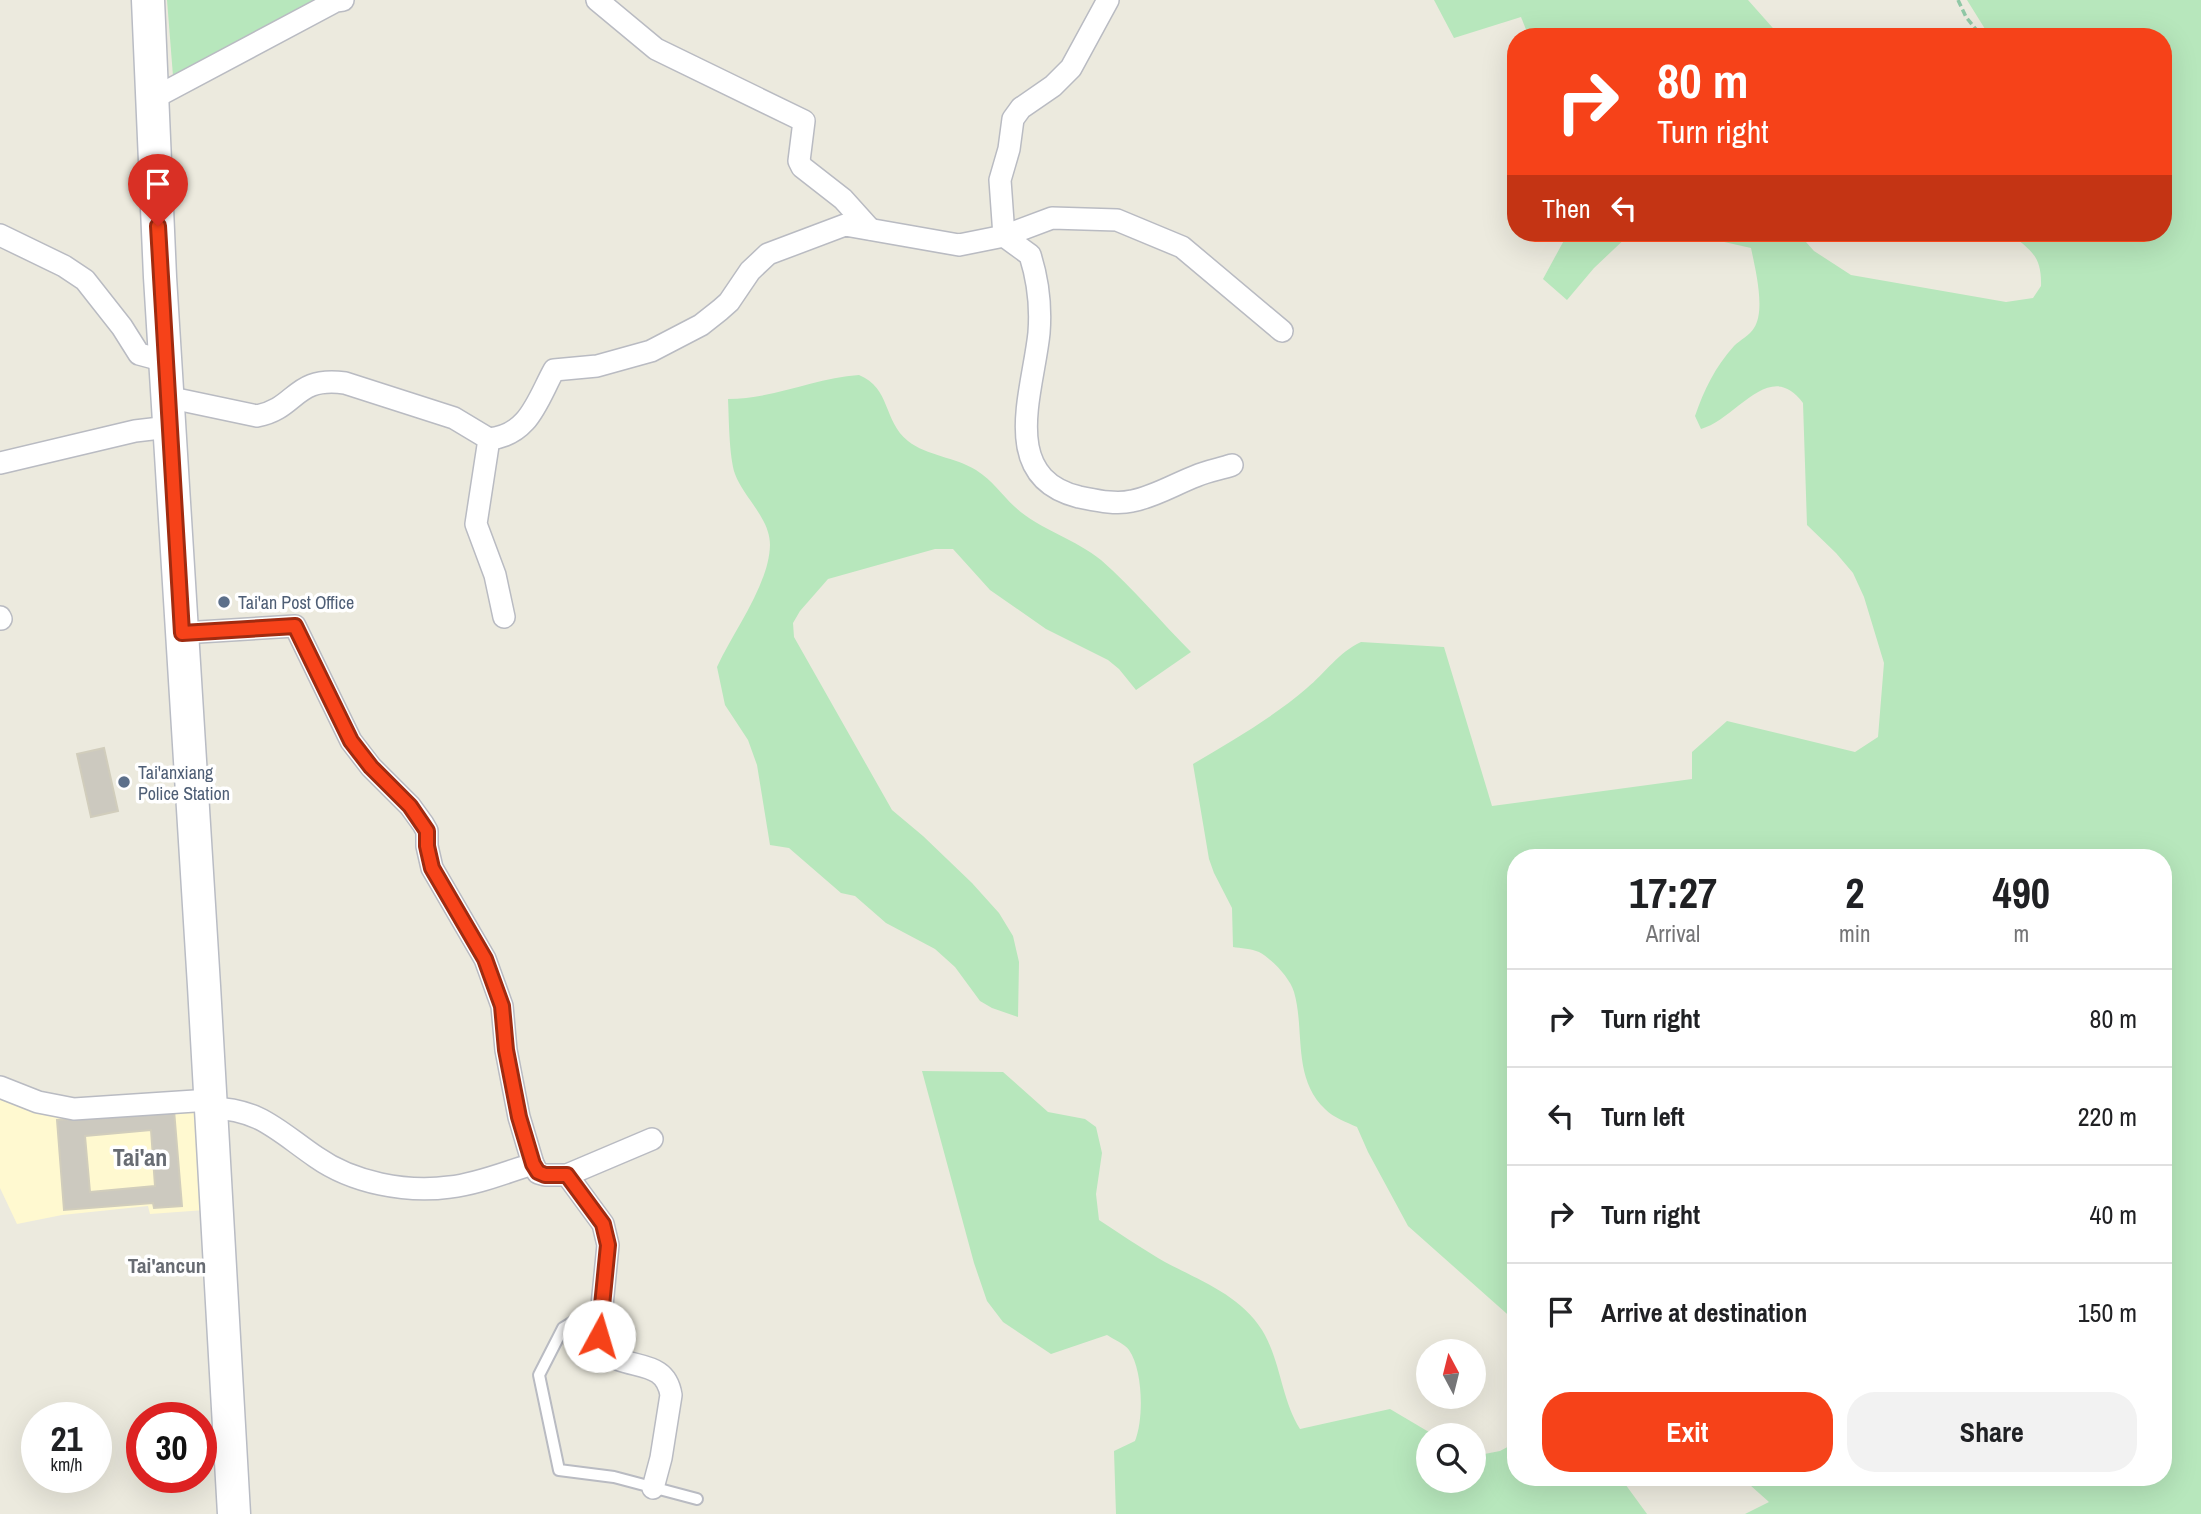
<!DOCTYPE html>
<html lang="en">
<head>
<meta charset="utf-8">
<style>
  body { margin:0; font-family:"Archivo Narrow",sans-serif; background:#f2f2f2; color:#202124; height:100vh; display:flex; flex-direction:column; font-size:26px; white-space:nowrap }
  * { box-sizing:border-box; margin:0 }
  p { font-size:23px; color:#757577 }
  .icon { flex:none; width:38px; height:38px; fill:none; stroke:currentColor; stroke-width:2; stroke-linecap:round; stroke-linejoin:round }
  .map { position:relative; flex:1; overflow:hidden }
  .side { position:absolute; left:1507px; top:849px; width:665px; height:637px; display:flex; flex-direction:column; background:#fff; border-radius:28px; box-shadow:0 7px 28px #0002 }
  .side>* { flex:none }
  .top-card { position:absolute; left:1507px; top:28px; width:665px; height:214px; border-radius:28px; box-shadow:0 7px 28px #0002; background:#f64219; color:#fff; overflow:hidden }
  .needle { width:46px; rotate:353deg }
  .tools { position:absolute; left:1416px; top:1339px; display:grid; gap:14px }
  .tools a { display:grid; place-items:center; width:70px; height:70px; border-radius:50%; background:#fff; box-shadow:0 7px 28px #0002; font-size:35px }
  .speed { position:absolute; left:21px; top:1402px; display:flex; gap:14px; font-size:35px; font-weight:700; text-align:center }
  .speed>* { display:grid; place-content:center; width:91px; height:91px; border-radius:50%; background:#fff; box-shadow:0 7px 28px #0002; line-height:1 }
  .speed small { font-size:18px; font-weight:400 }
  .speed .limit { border:10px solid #d22; background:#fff; color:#111 }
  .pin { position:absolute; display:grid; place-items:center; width:60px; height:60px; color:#fff; margin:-72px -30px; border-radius:50% 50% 50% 0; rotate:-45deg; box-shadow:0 0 7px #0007 }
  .pin .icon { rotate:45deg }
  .me { position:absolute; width:77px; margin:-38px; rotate:6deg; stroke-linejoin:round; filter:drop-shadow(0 0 5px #0008) }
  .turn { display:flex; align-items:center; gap:24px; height:147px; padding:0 35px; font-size:32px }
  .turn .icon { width:91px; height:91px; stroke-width:2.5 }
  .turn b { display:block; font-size:49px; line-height:60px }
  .then { display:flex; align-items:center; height:66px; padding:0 35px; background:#0003; gap:14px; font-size:26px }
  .eta { display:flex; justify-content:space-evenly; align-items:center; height:119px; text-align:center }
  .eta b { font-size:42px; font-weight:700; line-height:49px }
  .cta { display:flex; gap:14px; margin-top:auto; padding:14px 35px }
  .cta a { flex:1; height:80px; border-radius:28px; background:#f64219; color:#fff; font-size:28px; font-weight:700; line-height:80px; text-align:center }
  .cta a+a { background:#f2f2f2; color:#202124 }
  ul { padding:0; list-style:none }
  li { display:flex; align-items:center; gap:21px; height:98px; padding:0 35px; border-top:2px solid #e0e0e0 }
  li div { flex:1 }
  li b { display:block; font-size:26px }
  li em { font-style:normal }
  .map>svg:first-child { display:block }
</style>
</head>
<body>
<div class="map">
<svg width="2201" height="1514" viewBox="0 0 2201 1514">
  <rect width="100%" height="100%" fill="#eceade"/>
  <!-- commercial -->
  <polygon fill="#fff9d0" points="0,1092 63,1116 198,1107 205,1210 150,1214 148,1206 62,1215 17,1224 0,1188"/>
  <!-- green -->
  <g fill="#b7e7bc">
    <polygon points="167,0 324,0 173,76"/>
    <polygon points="1434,0 1748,0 1781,37 1529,37 1521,17 1454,38"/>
    <path d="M1967,0H2201V1514H1745L1769,1502L1741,1477H2163V858H1516L1515,1321L1408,1226L1368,1152L1357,1127C1346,1122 1334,1118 1325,1109C1292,1078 1305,1029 1294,992C1290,978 1272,959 1259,952C1252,949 1240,948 1233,947L1232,908L1214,873L1209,859L1193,764C1232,741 1272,718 1307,688C1325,673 1339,652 1361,642L1444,647L1492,806L1692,779V752L1727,721L1855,752L1878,737L1884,663L1864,597L1853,573L1836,553L1807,525L1803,403C1770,357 1736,420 1701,429L1695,416C1704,390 1715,367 1734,346C1740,340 1750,335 1754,328C1766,310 1755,268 1751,248L1684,233H1798L1814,251L1851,275L2006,302L2033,298L2041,286C2042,254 2029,250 2010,233H2163V37H1990Z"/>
    <polygon points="1568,233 1631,233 1594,268 1567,300 1543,279"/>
    <path d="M859,375C891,388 883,421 908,441C927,456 955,457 976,470C993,481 1001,494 1015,507C1037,528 1077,540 1101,560C1133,588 1161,622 1191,652L1136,690L1119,669L1108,660L1046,629L990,590L953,549H935L828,579L800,611L793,623L794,637L892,810L923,836L972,883L999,913L1013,936L1019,962L1018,1017L992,1008L980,1001L955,967L935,949L886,923L855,896L841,893L789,848L770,845L757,765L748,740L725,705L717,667C734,630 769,585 770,545C770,518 744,498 735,474C729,456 729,419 728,399C773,399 815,378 859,375Z"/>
    <path d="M922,1071L1003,1072L1048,1112L1085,1119L1096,1127L1102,1153L1096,1194L1099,1220C1119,1233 1138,1246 1158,1258C1194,1279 1238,1292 1262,1330C1281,1361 1281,1399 1300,1429L1390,1409L1434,1435H1428V1480H1474V1456L1500,1451L1515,1443L1516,1477H1620L1647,1514H1116L1114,1451L1135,1441C1144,1419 1143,1370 1129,1350C1125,1344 1113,1339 1107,1335L1051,1354L1003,1322L987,1301L974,1263Z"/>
  </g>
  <!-- building -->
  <g fill="#ccc9bf" stroke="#d1cdbc" stroke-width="2" fill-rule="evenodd">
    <polygon points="104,748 118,811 91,817 77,754"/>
    <path d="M174,1110L182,1206L154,1208L153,1203L64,1210L57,1120ZM151,1130L155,1186L90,1192L85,1136Z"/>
  </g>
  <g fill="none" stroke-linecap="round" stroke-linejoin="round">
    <!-- lane casing -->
    <g stroke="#b9bbc2" stroke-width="14">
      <polyline id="lane" points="602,1314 581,1317 563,1328 539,1375 559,1470 614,1477 697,1499"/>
    </g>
    <!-- street casing -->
    <g stroke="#b9bbc2" stroke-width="24">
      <g id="street">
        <polyline points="597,0 656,49 804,121 799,161 802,167 843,199 870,229"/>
        <polyline points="152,99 336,1 343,0"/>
        <polyline points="0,235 64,266 85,280 122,327 139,354 165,361"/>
        <path d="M1004,236L1030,255C1038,280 1041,307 1039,333C1033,392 998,477 1079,497C1095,500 1115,505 1132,501C1154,497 1175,484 1196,476C1207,471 1220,469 1232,465"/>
        <polyline points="1004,236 1000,180 1009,149 1013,119 1021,108 1053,86 1071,68 1108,0"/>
        <path d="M167,397L257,416C298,408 293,376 345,383L454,418L489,439L476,524L495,575L504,617"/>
        <path d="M489,439C529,435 537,401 554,370L597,366L651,351L701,325L720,310L729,302L750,271L768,254L845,225L959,245L1004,236L1052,218L1117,220L1182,247L1282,331"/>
        <polyline points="0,463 135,431 169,427"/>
        <polyline points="0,617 1,619"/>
        <polyline points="182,633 295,626 351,741 371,767 410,806 423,824 427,831 427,846 432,868 485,959 502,1006 506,1050 519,1117 533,1164"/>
        <polyline points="0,1087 38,1102 74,1109 210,1100"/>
        <path d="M211,1108C260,1109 278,1131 316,1157C353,1183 406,1193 450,1187C478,1184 506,1172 533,1164L538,1173L545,1175H567L652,1139"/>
        <path d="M567,1175L603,1224L608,1245L599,1336L602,1350C628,1372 665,1357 671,1395L661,1458L653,1488"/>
      </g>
    </g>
    <!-- secondary casing -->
    <g stroke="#b9bcc4" stroke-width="35">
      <polyline id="secondary" points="148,0 160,277 204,986 234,1514"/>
    </g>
    <!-- path -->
    <polyline stroke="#90c8a6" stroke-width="3.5" stroke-dasharray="7 3.5" stroke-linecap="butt" points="1958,0 1966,17 1982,37"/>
    <!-- lane -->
    <use href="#lane" stroke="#fff" stroke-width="10"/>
    <!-- street -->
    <use href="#street" stroke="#fff" stroke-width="21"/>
    <!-- secondary -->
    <use href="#secondary" stroke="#fff" stroke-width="32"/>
  </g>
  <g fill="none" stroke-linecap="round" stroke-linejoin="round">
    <!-- route casing -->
    <g stroke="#a02b10" stroke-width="18">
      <polyline id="route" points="158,226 182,633 295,626 351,741 371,767 410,806 427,831 427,846 432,868 485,959 502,1006 506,1050 519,1117 533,1164 538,1172 545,1175 567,1175 603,1224 608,1245 599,1336"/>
    </g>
    <!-- route -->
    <use href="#route" stroke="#f64219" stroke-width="12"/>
  </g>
  <!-- markers -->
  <g fill="#5c6f8a" stroke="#fff" stroke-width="2.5">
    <circle cx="224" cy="602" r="7"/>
    <circle cx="124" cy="782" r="7"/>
  </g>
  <g text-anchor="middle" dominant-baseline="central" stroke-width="7" stroke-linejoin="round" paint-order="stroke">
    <!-- service labels -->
    <g font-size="18" fill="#4e5e75" stroke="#fff" text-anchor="start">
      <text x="238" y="602">Tai'an Post Office</text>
      <text x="138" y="772">Tai'anxiang<tspan x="138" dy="21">Police Station</tspan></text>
    </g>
    <!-- quarter labels -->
    <g font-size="21" font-weight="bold" fill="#686c73" stroke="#fff">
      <text x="167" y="1265">Tai'ancun</text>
    </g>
    <!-- district labels -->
    <g font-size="24" font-weight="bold" fill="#686c73" stroke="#fff">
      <text x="140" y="1157">Tai'an</text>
    </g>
  </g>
</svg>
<div class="tools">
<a><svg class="needle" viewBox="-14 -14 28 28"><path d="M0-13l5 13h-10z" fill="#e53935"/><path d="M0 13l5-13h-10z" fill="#757577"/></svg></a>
<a><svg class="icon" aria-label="search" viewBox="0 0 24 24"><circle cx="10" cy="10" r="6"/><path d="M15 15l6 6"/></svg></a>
</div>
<div class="speed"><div>21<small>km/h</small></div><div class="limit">30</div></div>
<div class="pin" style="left:158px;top:226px;background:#d93025"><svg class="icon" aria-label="arrive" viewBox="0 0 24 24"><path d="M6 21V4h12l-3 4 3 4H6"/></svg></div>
<svg class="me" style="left:599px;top:1336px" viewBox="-20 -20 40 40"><circle r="19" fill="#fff"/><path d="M0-13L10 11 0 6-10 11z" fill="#f64219"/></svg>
<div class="top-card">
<div class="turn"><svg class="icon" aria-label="right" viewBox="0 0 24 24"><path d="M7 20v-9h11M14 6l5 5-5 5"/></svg><div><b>80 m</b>Turn right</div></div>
<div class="then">Then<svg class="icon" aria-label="left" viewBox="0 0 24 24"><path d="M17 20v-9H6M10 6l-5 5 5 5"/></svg></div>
</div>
<section class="side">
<div class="eta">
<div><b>17:27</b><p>Arrival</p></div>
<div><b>2</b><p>min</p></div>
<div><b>490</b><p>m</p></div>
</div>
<ul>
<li><svg class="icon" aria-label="right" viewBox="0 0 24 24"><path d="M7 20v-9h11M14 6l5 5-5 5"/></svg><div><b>Turn right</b></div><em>80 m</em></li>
<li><svg class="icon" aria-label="left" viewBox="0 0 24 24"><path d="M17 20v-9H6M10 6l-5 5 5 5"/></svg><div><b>Turn left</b></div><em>220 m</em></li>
<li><svg class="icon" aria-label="right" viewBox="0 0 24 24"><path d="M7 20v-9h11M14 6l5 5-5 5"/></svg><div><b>Turn right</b></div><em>40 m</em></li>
<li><svg class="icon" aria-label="arrive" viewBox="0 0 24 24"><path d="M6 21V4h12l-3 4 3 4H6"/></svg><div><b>Arrive at destination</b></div><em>150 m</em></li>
</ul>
<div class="cta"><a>Exit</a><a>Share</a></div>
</section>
</div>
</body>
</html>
